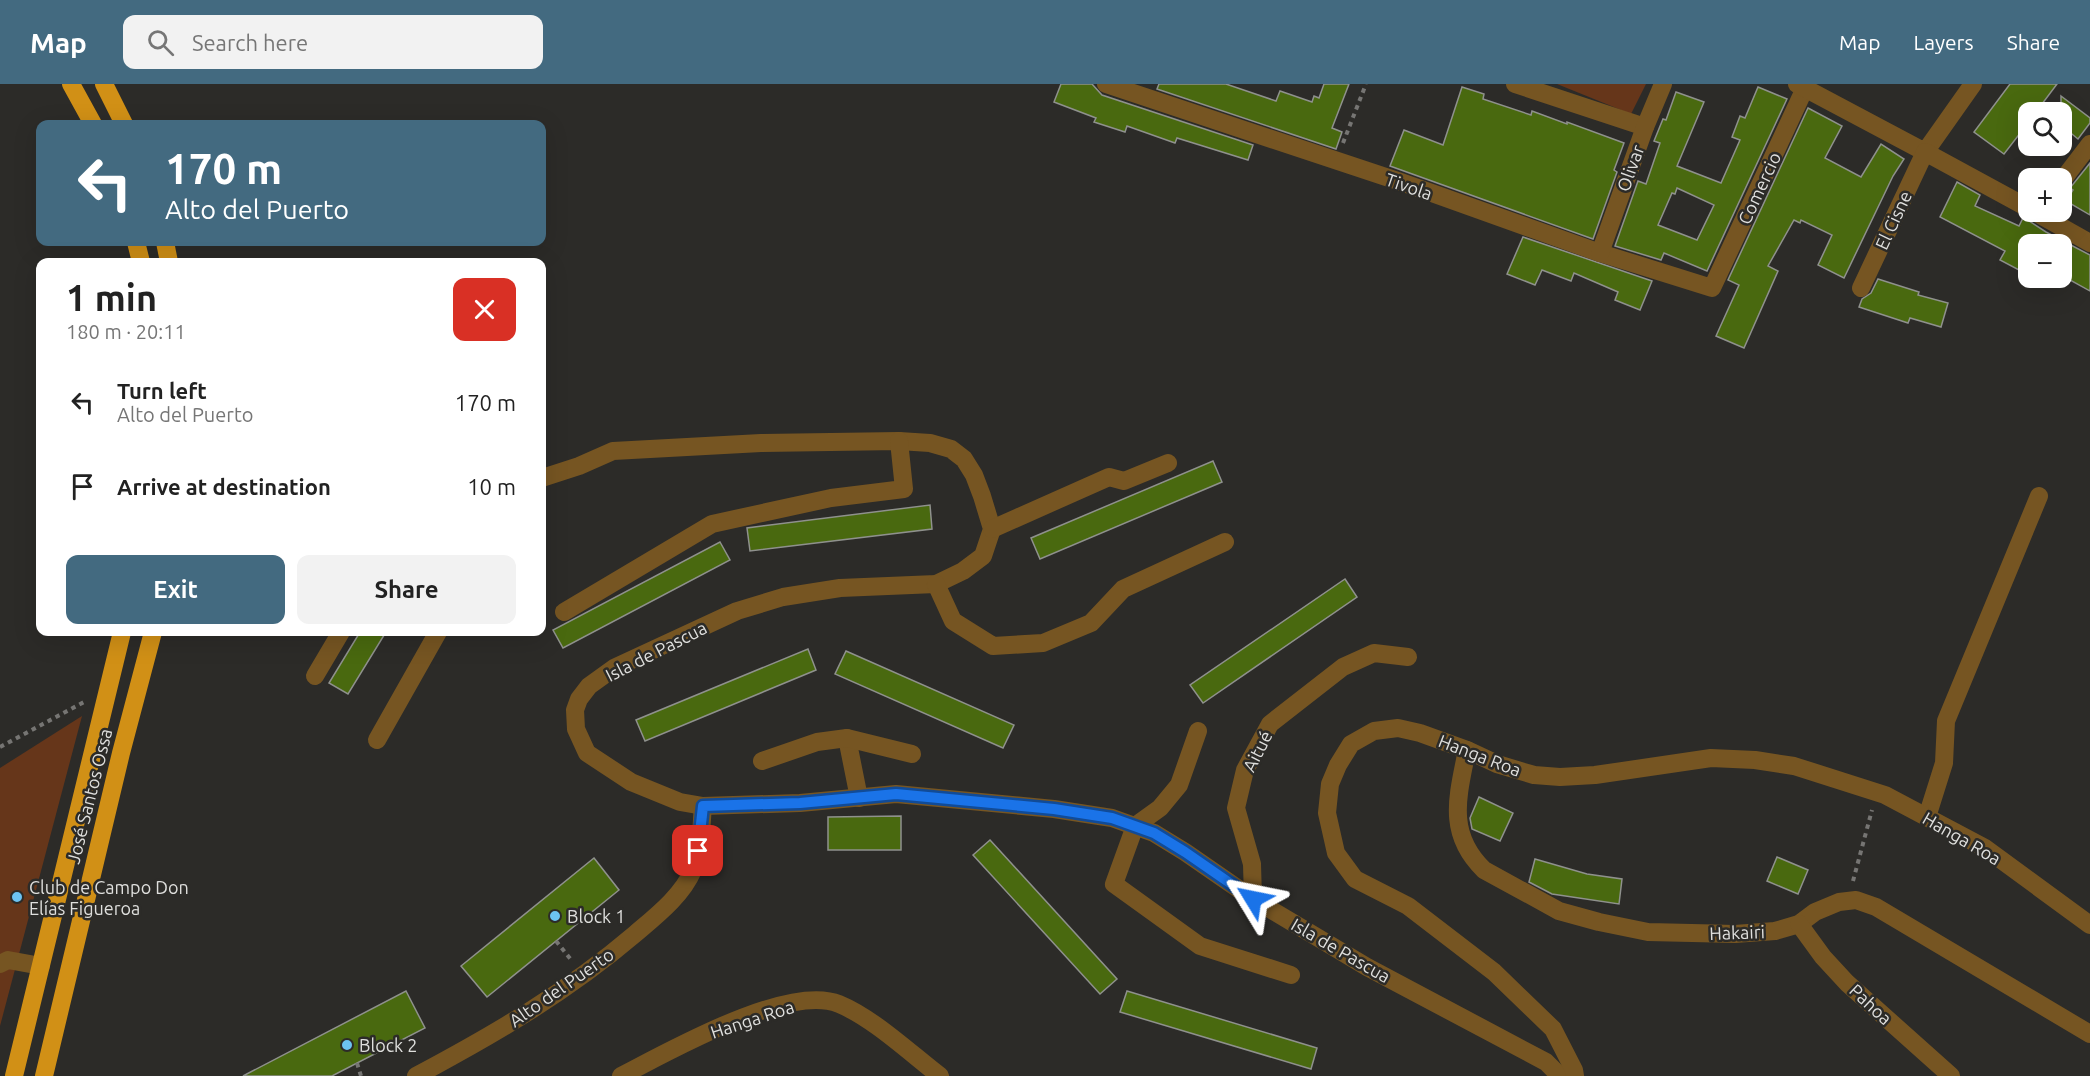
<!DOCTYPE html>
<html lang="en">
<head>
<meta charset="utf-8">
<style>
  body { margin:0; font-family:Ubuntu,sans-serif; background:#f2f2f2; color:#222; height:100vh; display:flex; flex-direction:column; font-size:22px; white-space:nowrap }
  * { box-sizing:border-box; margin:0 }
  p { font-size:20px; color:#767676 }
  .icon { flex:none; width:33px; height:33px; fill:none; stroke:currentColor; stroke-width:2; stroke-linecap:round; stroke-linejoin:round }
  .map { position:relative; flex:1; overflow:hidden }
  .drawer { position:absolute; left:36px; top:174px; width:510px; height:378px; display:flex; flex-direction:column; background:#fff; border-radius:12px; box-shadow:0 6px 24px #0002 }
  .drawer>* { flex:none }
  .top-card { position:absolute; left:36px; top:36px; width:510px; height:126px; border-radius:12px; box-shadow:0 6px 24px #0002; background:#436a80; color:#fff; overflow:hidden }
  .tools { position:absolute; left:2018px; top:18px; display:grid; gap:12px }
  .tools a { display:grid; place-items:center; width:54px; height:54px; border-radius:12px; background:#fff; box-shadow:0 6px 24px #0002; font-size:30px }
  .pin { position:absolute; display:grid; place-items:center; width:51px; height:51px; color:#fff; margin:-26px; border-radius:12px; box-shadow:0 3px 9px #0006 }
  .me { position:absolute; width:66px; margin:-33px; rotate:305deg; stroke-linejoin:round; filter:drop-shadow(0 0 4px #0008) }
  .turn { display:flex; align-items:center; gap:21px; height:126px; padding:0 30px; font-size:27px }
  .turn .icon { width:78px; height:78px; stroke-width:2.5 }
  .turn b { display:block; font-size:42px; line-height:51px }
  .round { display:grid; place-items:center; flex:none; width:63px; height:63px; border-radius:12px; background:#f2f2f2 }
  .head { display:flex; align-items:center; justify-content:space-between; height:102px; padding:0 30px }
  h1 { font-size:36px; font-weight:600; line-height:45px }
  .action { display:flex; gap:12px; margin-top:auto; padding:12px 30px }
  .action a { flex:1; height:69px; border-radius:12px; background:#436a80; color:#fff; font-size:24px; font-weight:600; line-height:69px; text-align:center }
  .action a+a { background:#f2f2f2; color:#222 }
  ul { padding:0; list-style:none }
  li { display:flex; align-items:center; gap:18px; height:84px; padding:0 30px }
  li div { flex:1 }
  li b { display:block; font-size:22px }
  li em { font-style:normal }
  header { display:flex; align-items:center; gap:36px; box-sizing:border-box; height:84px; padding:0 30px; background:#436a80; color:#fff }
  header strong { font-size:28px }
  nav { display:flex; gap:33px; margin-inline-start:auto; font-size:21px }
  .search { width:420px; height:54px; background:#f2f2f2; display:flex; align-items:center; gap:15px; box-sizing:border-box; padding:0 21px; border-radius:12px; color:#767676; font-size:22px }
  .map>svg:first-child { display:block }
</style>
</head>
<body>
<header>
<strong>Map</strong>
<div class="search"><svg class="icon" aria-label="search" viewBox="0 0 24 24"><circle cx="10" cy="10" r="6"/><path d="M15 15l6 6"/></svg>Search here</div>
<nav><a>Map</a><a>Layers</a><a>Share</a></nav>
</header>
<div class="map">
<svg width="2090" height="992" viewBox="0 0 2090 992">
  <rect width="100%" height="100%" fill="#2c2b28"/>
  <!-- green -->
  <g fill="#66361a">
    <polygon points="1557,0 1646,0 1631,30"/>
    <polygon points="82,632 0,942 0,684"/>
  </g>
  <!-- building -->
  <g fill="#49690f" stroke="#8f918d" stroke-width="1.5" fill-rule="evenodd">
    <polygon points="1061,0 1092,0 1102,11 1253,61 1248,76 1177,54 1175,59 1127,42 1125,48 1094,38 1096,34 1054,18"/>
    <polygon points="1159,0 1226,0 1276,17 1280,7 1312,18 1314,12 1319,14 1324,0 1349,0 1332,44 1342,48 1336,65 1157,5"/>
    <polygon points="2010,0 2057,0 2036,28 2028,28 2028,39 2004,70 1974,48"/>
    <polygon points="1462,3 1484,10 1483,15 1531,31 1532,27 1567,40 1567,38 1624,59 1614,86 1617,88 1593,155 1390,82 1404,46 1443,61"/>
    <path d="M1758,3L1787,15L1707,187L1664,169L1661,176L1615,162L1638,97L1646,100L1660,59L1654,57L1663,35L1666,36L1676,8L1704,18L1677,82L1721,99L1740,56L1732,53L1740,32L1745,34ZM1677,104L1714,121L1697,156L1658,141L1672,109L1675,110Z"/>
    <polygon points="2061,12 2090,34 2090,39 2078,55 2061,41"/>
    <polygon points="1808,24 1842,42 1825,74 1861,93 1881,60 1904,75 1893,92 1844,194 1818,181 1832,151 1801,136 1800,139 1794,136 1768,182 1778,187 1744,264 1716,252 1739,201 1728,196"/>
    <polygon points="2090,79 2090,131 2066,117 2073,106 2070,104"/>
    <polygon points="1957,98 1980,111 1975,122 2019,142 2023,134 2026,135 2046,148 2090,171 2090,207 2061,191 2061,160 2028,160 2028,179 2024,177 2019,186 2000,176 2005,167 1940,133"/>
    <polygon points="1523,153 1652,197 1640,226 1615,216 1618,208 1574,189 1571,197 1542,186 1535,201 1507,190"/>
    <polygon points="1878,195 1919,208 1918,211 1948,219 1941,243 1910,234 1908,239 1859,223 1862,215 1871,209"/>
    <polygon points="1213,377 1222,398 1040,475 1031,454"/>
    <polygon points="930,421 932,445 750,467 747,444"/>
    <polygon points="720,458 730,476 563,564 553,546"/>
    <polygon points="1345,495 1357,513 1203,619 1190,601"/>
    <polygon points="360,548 386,548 348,610 329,599"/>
    <polygon points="808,565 816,586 645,657 636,636"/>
    <polygon points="846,567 1014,641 1003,664 835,590"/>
    <polygon points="1479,713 1513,729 1500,757 1472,745 1470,734"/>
    <polygon points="901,732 901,766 828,766 828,733"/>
    <polygon points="990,756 1117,895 1100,910 973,771"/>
    <polygon points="1777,773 1808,786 1798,810 1767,797"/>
    <polygon points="594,774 619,806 487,913 461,882"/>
    <polygon points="1535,775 1587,790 1622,795 1619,820 1552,810 1529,798"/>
    <polygon points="406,907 425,944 332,992 243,992"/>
    <polygon points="1127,907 1317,964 1311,985 1120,928"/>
  </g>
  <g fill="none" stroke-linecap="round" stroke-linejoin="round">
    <!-- path -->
    <g stroke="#767573" stroke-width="4" stroke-dasharray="4.5 4.5" stroke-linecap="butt">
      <polyline points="1343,59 1366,0"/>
      <polyline points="0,663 84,618"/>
      <polyline points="1853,797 1872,726"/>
      <polyline points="556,857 572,877"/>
      <polyline points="357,979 361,992"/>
    </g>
    <!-- minor -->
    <g stroke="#765522" stroke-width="18">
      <polyline points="1106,0 1401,98 1600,169 1712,204 1805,4"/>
      <polyline points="1515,0 1645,43"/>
      <polyline points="1797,0 1925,68 1973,0"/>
      <polyline points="2061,98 2090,60"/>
      <polyline points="2035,128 2090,159"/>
      <polyline points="1600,169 1645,43 1663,0"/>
      <polyline points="1861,204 1925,68 2028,124"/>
      <polyline points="542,394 579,382 613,367 761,359 899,357 930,359 951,365 964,375 974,391 982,412 992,445 983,472 963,487 936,500 840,504 783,513 737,527 614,584 589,602 579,615 575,626 576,645 587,669 631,698 680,718 703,722 800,719 896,710 1054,725 1112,734 1154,749 1185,768 1253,815 1367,883 1546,978 1560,992"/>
      <polyline points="992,445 1109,393 1124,397 1168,379"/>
      <polyline points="936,500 953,537 993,562 1043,559 1091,539 1123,505 1225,458"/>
      <polyline points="564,528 712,440 831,414 904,405 899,357"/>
      <polyline points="315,592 341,548"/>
      <polyline points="1198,647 1179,701 1160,724 1135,742 1114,800 1200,862 1291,891"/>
      <polyline points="847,654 859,714"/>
      <polyline points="377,656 438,548"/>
      <path d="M1467,666C1458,712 1446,749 1484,786L1559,827L1599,838L1648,848L1735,850L1775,847L1799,840L1815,828L1839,818L1856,816L1876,823L2090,950"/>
      <polyline points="762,677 817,658 847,654 912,670"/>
      <polyline points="1927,733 1944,679 1946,637 2039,412"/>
      <polyline points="1253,815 1252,780 1236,724 1245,686 1270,640 1343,583 1374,569 1408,573"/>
      <polyline points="1799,840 1823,873 1847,899 1951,992"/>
      <polyline points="0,880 8,876 41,882"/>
      <path d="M416,992C495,950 567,908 635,850C656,832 682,812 693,786C702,767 701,742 703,722"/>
      <path d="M621,992C668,968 788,899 839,920C873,934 910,969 940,992"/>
      <polyline points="1575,992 1574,986 1553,945 1494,888 1408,822 1355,795 1336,769 1327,729 1330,700 1338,681 1351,660 1374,647 1398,644 1420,649 1467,666 1497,680 1534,691 1560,693 1595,691 1711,674 1755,676 1794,682 1885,711 1985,764 2090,841"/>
    </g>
    <!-- highway -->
    <g stroke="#d19016" stroke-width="18">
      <polyline points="71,0 93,40"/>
      <polyline points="104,0 124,40"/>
      <polyline points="136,158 141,178"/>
      <polyline points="165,158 169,178"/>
      <polyline points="14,992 122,548"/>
      <polyline points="44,992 121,669 153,548"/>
    </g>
  </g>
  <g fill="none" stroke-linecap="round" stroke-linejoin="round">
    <!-- route casing -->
    <g stroke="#114b97" stroke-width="15">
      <polyline id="route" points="698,767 703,722 800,719 896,710 1054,725 1112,734 1154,749 1185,768 1253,815"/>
    </g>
    <!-- route -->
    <use href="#route" stroke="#1a73e8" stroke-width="10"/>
  </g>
  <!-- markers -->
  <g fill="#6cc3f2" stroke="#2c2b28" stroke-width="2">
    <circle cx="17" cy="813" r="6"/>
    <circle cx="555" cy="832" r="6"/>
    <circle cx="347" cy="961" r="6"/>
  </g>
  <g text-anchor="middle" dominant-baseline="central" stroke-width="5" stroke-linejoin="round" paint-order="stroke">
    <!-- street labels -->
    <g font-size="18" fill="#dfdfdd" stroke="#2c2b28">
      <text transform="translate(1630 84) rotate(-70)">Olivar</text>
      <text transform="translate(1409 102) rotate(19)">Tivola</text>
      <text transform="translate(1759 104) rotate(-65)">Comercio</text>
      <text transform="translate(1893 136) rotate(-65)">El Cisne</text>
      <text transform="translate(656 567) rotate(-27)">Isla de Pascua</text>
      <text transform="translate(1257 667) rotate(-63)">Aitué</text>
      <text transform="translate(1480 671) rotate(21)">Hanga Roa</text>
      <text transform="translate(89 712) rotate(-76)">José Santos Ossa</text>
      <text transform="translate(1962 754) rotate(30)">Hanga Roa</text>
      <text transform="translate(1737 848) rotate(-2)">Hakairi</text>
      <text transform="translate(1341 866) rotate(30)">Isla de Pascua</text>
      <text transform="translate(561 903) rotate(-35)">Alto del Puerto</text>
      <text transform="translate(1871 920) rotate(43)">Pahoa</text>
      <text transform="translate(752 935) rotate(-18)">Hanga Roa</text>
    </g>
    <!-- poi labels -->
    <g font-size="18" fill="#dfdfdd" stroke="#2c2b28" text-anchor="start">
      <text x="29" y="803">Club de Campo Don<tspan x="29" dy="21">Elías Figueroa</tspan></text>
      <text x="567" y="832">Block 1</text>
      <text x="359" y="961">Block 2</text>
    </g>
  </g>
</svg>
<div class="tools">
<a><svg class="icon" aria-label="search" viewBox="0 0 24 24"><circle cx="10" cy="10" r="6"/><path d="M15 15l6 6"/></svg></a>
<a>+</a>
<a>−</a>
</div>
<div class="pin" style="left:698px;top:767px;background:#d93025"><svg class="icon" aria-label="arrive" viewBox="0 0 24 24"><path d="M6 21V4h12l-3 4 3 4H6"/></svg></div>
<svg class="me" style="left:1253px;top:815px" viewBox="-20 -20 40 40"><path d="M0-17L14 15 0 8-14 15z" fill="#1a73e8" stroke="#fff" stroke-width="4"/></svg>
<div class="top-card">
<div class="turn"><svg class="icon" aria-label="left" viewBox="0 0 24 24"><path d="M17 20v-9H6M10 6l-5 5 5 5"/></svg><div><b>170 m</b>Alto del Puerto</div></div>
</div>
<section class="drawer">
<div class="head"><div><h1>1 min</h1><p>180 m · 20:11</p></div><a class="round" style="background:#d93025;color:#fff"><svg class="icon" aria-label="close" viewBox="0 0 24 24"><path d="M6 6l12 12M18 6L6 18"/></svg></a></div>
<ul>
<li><svg class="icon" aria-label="left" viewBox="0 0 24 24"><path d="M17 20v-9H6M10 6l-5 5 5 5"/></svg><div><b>Turn left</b><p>Alto del Puerto</p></div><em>170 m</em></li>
<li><svg class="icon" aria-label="arrive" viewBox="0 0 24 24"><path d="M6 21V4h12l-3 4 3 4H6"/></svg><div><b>Arrive at destination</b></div><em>10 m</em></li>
</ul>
<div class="action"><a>Exit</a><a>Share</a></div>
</section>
</div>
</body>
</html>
